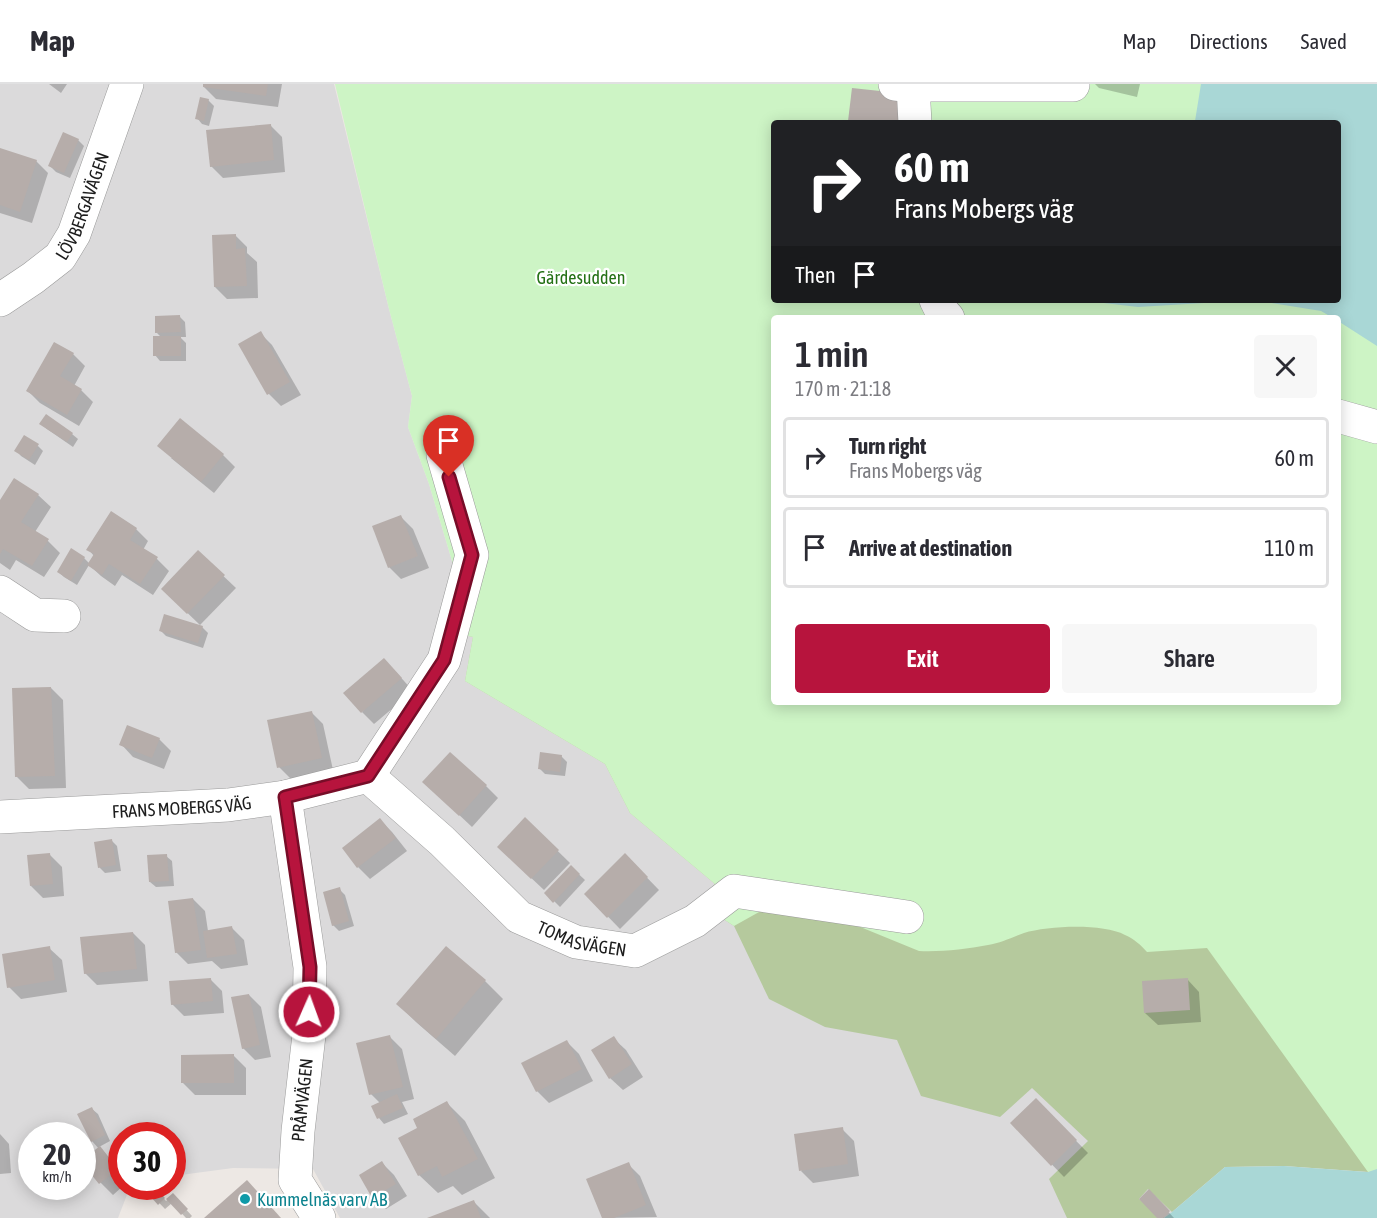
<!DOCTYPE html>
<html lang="en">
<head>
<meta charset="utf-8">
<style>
  body { margin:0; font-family:"Asap Condensed",sans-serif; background:#f7f7f7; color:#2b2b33; height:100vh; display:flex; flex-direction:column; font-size:22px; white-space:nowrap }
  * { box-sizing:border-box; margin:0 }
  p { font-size:20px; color:#7c7c81 }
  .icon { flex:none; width:33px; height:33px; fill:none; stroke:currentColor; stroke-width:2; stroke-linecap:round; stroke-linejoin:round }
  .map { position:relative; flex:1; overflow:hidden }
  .panel { position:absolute; left:771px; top:231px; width:570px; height:390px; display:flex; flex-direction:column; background:#fff; border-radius:6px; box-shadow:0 3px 15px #0003 }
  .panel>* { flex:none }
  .banner { position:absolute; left:771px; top:36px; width:570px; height:183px; border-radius:6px; box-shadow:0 3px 15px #0003; background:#202124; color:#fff; overflow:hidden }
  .speed { position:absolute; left:18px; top:1038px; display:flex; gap:12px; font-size:30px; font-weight:700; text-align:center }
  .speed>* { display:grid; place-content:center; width:78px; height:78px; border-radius:50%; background:#fff; box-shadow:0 3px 15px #0003; line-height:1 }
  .speed small { font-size:15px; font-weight:400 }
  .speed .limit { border:9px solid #d22; background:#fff; color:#111 }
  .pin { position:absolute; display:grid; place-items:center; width:51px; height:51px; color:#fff; margin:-62px -26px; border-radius:50% 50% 50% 0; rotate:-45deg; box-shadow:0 0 6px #0007 }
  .pin .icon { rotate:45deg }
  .me { position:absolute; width:66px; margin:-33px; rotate:2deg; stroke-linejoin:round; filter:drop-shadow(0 0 4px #0008) }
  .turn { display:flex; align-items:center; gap:21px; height:126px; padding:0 24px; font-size:27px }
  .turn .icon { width:78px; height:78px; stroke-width:2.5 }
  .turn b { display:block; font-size:42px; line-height:51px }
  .then { display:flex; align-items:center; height:57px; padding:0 24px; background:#0003; gap:12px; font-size:22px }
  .round { display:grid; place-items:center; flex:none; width:63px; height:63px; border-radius:6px; background:#f7f7f7 }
  .headline { display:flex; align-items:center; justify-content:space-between; height:102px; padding:0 24px }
  h1 { font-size:36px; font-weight:600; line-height:45px }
  .cta { display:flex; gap:12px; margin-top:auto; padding:12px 24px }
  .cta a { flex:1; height:69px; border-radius:6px; background:#b7143d; color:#fff; font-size:24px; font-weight:600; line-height:69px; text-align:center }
  .cta a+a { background:#f7f7f7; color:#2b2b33 }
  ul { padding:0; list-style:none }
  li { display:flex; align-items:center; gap:18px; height:81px; margin:0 12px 9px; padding:0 12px; border:3px solid #e1e1e2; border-radius:6px }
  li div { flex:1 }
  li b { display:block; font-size:22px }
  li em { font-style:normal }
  header { display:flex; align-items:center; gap:36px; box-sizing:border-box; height:84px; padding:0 30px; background:#fff; border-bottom:2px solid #e1e1e2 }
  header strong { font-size:28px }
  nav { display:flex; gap:33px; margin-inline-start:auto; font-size:21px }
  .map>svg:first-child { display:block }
</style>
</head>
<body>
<header>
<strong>Map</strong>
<nav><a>Map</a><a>Directions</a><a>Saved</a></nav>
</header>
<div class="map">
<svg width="1377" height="1134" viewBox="0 0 1377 1134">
  <rect width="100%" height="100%" fill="#ede8e4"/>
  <!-- residential -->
  <path fill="#dbdadb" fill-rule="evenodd" d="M0,0H334L389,225L412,312L408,343L429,400L455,487V549L473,553L465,597L605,680L630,729L715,800L697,818L1225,1083L1172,1128L1164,1134H340L313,1085L233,1084L173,1092L172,1052H122V1102L130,1103L118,1134H0ZM32,1052H82V1102H32Z"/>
  <!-- forest -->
  <polygon fill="#b5c99d" points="774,39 774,618 1338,618 1377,395 1368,1088 1284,1082 1225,1083 1172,1128 1148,1105 1139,1115 1164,1134 1067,1134 1049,1095 1088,1057 1032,1004 1000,1033 921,1012 897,956 825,943 769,915 734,842 697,818 715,800 630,729 605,680 465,597 473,553 455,549"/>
  <!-- park -->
  <path fill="#cdf4c5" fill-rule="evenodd" d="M335,0H1377V1134L1368,1088L1207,864L1147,868C1141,861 1134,855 1125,851C1102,839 1048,842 1024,849C1012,853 1001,859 988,861C966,865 942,868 919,867L831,831L766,824L734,842L697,818L715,800L630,729L605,680L465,597L473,553L443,546L455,487L429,400L408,343L412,312L389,225ZM774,39H1338V216H774ZM774,234H1338V618H774Z"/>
  <!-- water -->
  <g fill="#a9d7d6">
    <polygon points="1201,0 1377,0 1377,262 1338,237 1338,234 1333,234 1321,227 1253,216 1138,223 1078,216 1338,216 1338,39 1191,39 1195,37"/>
    <polygon points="1284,1082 1368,1088 1377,1085 1377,1134 1161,1134 1164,1134 1172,1128 1225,1083"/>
  </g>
  <!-- shadow -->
  <g fill="#0003">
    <polygon points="49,0 67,0 61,9"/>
    <polygon points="204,0 282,0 278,23 216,15 204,3"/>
    <polygon points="1095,0 1140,0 1137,13 1099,4"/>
    <polygon points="208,16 214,22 209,42 202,40 197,34"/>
    <polygon points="270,41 282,53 285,88 223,94 211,82"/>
    <polygon points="78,56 84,62 70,94 56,88 50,82"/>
    <polygon points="0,66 36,77 48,89 32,139 0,129"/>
    <polygon points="235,151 247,163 247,169 257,178 258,214 227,215 215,203"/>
    <polygon points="179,232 185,238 186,253 180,253 186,259 186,277 160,277 155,271 162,254 157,249"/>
    <polygon points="260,249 272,261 301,311 281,322 269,310 240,261"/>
    <polygon points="73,270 85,282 74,302 81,306 93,318 79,342 40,319 28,307"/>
    <polygon points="41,340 72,350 78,355 73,363 47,345"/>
    <polygon points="38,362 43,367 35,381 21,372 16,366"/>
    <polygon points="223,371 235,383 214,409 171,374"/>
    <polygon points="14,396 38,411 51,423 35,448 48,457 60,469 44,493 16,476 10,486 0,479 0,419"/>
    <polygon points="401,433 413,445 429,484 401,495 389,483"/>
    <polygon points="136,445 148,457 143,466 157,475 169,487 153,511 122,491 115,502 101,492 89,481 77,501 64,493 59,488 84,474 89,479 94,472 88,465"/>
    <polygon points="198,468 236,504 200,541 175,517"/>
    <polygon points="202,543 208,549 203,564 166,552 161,547"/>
    <polygon points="396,588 413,607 374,640 362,628"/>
    <polygon points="51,604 63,616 66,704 29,705 17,693"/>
    <polygon points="311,628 323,640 333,686 291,695 279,683"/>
    <polygon points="159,655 171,667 164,685 133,673 121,660"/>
    <polygon points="561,672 567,678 565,692 545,690 539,684"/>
    <polygon points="486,702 498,714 472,743 437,710"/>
    <polygon points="525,735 570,779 544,806 511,775"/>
    <polygon points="380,736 392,748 407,767 370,795 358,783"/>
    <polygon points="111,756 117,762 121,787 105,789 100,784 95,759"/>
    <polygon points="49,770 62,783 64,812 43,814 31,802"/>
    <polygon points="625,771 659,806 620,845 586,810"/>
    <polygon points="166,772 172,777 174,802 156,803 150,798"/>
    <polygon points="571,783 585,796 560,823 546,809"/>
    <polygon points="339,805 345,811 354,842 339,847 333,841"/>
    <polygon points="193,815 205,827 208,847 232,844 244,856 248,881 221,885 212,877 188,880 176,868"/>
    <polygon points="133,849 145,861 148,897 97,901 85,889"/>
    <polygon points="49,864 62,876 67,908 21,915 9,903"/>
    <polygon points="446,864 485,897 503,915 455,972 416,938 398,920"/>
    <polygon points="210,895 222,907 224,929 184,932 172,920"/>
    <polygon points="1187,895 1199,908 1201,938 1158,941 1145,929"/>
    <polygon points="249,911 261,923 271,973 255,976 243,964"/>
    <polygon points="390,953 402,965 414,1015 402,1018 408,1030 384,1040 379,1034 380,1019 371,1010"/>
    <polygon points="613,954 626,966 643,993 623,1006 610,994"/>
    <polygon points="567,958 579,970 593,997 549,1019 537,1007"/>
    <polygon points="234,972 246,984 246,1011 195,1011 182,998"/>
    <polygon points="1036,1016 1088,1069 1064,1093 1012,1039"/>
    <polygon points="447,1019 465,1037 495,1094 462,1111 453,1102 438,1109 419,1091 420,1045"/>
    <polygon points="92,1025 98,1030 110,1057 99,1063 122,1088 122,1102 123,1102 113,1111 101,1099 83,1077 99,1065 92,1057"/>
    <polygon points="842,1045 854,1057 859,1092 813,1099 801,1087"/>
    <polygon points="0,1050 9,1060 11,1089 0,1090"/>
    <polygon points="382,1079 394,1091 407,1112 386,1125 374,1113"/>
    <polygon points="628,1080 640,1092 657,1133 603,1134"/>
    <polygon points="153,1102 166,1117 173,1111 192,1132 190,1134 186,1134 172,1119 165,1125 145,1104"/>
    <polygon points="1149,1107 1174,1134 1159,1134"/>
    <polygon points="474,1118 490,1134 431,1134"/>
  </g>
  <!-- building -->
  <g fill="#b6adaa">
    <polygon points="203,0 268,0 266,12 203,3"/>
    <polygon points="852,4 908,10 905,39 862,39 848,37"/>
    <polygon points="200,13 209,15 204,37 195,35"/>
    <polygon points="271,40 274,76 210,83 206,46"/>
    <polygon points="63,48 79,55 64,89 48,82"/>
    <polygon points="0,64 37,76 20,128 0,121"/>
    <polygon points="236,150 236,165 245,164 247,202 214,203 212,151"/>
    <polygon points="180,231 181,248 155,249 155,232"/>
    <polygon points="261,247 290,298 267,311 238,260"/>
    <rect x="153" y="252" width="28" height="20"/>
    <polygon points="54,258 74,269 60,292 82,305 67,331 26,307"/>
    <polygon points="46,330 73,349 67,358 39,340"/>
    <polygon points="180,334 224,370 201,398 157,362"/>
    <polygon points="24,351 39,360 29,376 14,367"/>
    <polygon points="14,394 39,410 21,438 49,455 32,482 3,465 0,470 0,416"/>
    <polygon points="111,427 137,444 130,456 158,473 140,500 109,480 102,491 87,481 94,470 86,466"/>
    <polygon points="401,431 418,472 388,484 372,442"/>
    <polygon points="71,464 85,473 71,497 57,488"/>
    <polygon points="198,466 225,491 187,530 161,505"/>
    <polygon points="164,530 203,542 198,559 159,547"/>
    <polygon points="384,574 402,594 361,629 343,609"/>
    <polygon points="51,603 55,692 15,693 12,604"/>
    <polygon points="312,627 322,674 277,684 267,636"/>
    <polygon points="127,641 160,654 152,674 119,661"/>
    <polygon points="450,668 487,701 459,732 422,698"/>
    <polygon points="540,668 562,671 560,688 538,685"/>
    <polygon points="525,733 559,766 531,795 497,763"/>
    <polygon points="380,734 396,754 357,784 342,764"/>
    <polygon points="112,755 116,781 98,784 94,758"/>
    <polygon points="50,769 53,800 30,802 27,771"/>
    <polygon points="625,769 648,793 607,834 584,810"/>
    <polygon points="167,770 169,797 149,798 147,771"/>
    <polygon points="571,781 580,790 553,819 544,809"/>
    <polygon points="340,803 349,837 332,842 323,808"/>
    <polygon points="193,814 201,866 175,869 168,817"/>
    <polygon points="232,842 237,870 207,874 203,847"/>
    <polygon points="133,848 137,885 84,890 80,853"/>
    <polygon points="50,862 55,896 7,904 2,870"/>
    <polygon points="446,862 486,896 436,955 396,920"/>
    <polygon points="211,894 213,917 171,921 169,897"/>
    <polygon points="1188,894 1190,926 1144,929 1142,897"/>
    <polygon points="249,910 260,961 242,965 231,913"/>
    <polygon points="390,951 403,1003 369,1011 356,959"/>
    <polygon points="614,952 632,980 609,995 591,966"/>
    <polygon points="567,956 582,985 536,1008 521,979"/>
    <polygon points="234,970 234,999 181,999 181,971"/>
    <polygon points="397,1010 403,1024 377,1035 371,1022"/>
    <polygon points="1036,1014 1077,1056 1051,1082 1010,1039"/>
    <polygon points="447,1017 478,1075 442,1093 437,1082 418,1092 398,1054 417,1044 413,1035"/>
    <polygon points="92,1023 105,1051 91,1058 77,1030"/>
    <polygon points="843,1043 848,1080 799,1087 794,1050"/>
    <polygon points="100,1062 118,1085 99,1100 82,1079 82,1076"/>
    <polygon points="382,1077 396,1100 372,1114 359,1091"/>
    <polygon points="629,1078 646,1121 614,1134 602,1134 586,1095"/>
    <polygon points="247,1096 281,1134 204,1134"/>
    <polygon points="145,1102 154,1102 165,1114 158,1121 143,1104"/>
    <polygon points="1149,1105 1170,1127 1163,1134 1157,1134 1139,1115"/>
    <polygon points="173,1109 188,1125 181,1131 166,1115"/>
    <polygon points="474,1116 481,1134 427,1134"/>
  </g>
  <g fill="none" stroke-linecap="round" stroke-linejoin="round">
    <!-- minor casing -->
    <g stroke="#9a9a9a" stroke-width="34">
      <g id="minor">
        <polyline points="895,0 913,2 926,1 1073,1"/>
        <polyline points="913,2 915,39"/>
        <path id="s1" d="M0,216L33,194L60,173L74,150L127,0"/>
        <polyline points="936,216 941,226 948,234"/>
        <polyline points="1338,332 1377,343"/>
        <polyline points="0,508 35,531 64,532"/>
        <path id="s2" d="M368,692L442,757L519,833L576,858L635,867L695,837L734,807L907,833"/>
        <polyline points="285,713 310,883 309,951 298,1047 295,1096 319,1134"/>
        <path id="s3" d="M0,733L228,721L285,713L368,692L444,576L472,471L443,371"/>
      </g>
    </g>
    <!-- minor -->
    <use href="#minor" stroke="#fff" stroke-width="33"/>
  </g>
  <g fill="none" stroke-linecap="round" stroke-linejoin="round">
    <!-- route casing -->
    <g stroke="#770d28" stroke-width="15">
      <polyline id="route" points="309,928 310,883 285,713 368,692 444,576 472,471 449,393"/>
    </g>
    <!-- route -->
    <use href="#route" stroke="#b7143d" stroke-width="10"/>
  </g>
  <!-- markers -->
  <circle fill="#0f9aa8" stroke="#fff" stroke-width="2" cx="245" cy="1115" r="6"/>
  <g text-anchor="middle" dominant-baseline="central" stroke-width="4.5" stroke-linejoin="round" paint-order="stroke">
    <!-- street labels -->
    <g font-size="18" fill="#1d1d1d" stroke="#fff">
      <text stroke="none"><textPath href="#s1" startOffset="130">LÖVBERGAVÄGEN</textPath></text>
      <text stroke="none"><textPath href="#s3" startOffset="182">FRANS MOBERGS VÄG</textPath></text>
      <text stroke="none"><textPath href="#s2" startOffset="274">TOMASVÄGEN</textPath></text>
      <text transform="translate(302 1016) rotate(-84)">PRÅMVÄGEN</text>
    </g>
    <!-- park labels -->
    <g font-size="18" fill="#257116" stroke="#fff">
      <text x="581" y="193">Gärdesudden</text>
    </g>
    <!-- culture labels -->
    <g font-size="18" fill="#0d838f" stroke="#fff" text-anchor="start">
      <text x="257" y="1115">Kummelnäs varv AB</text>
    </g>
  </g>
</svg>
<div class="speed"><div>20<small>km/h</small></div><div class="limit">30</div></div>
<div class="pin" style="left:449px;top:393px;background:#d93025"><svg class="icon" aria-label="arrive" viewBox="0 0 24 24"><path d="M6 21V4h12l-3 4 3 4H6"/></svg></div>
<svg class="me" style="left:309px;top:928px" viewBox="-20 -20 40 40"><circle r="17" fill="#b7143d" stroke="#fff" stroke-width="3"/><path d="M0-11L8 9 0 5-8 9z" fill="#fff"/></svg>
<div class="banner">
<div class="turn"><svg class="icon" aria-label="right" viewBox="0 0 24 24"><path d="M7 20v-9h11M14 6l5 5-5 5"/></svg><div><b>60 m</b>Frans Mobergs väg</div></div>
<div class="then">Then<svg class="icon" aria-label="arrive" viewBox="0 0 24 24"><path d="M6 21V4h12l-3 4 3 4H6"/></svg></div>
</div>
<section class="panel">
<div class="headline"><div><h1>1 min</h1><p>170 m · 21:18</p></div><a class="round"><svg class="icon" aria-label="close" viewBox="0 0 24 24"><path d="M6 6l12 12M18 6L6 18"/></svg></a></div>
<ul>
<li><svg class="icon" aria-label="right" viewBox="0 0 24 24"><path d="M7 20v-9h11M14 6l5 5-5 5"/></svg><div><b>Turn right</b><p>Frans Mobergs väg</p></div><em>60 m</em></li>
<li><svg class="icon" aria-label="arrive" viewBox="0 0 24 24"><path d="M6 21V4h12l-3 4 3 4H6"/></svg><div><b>Arrive at destination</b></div><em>110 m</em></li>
</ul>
<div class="cta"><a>Exit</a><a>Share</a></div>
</section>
</div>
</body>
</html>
